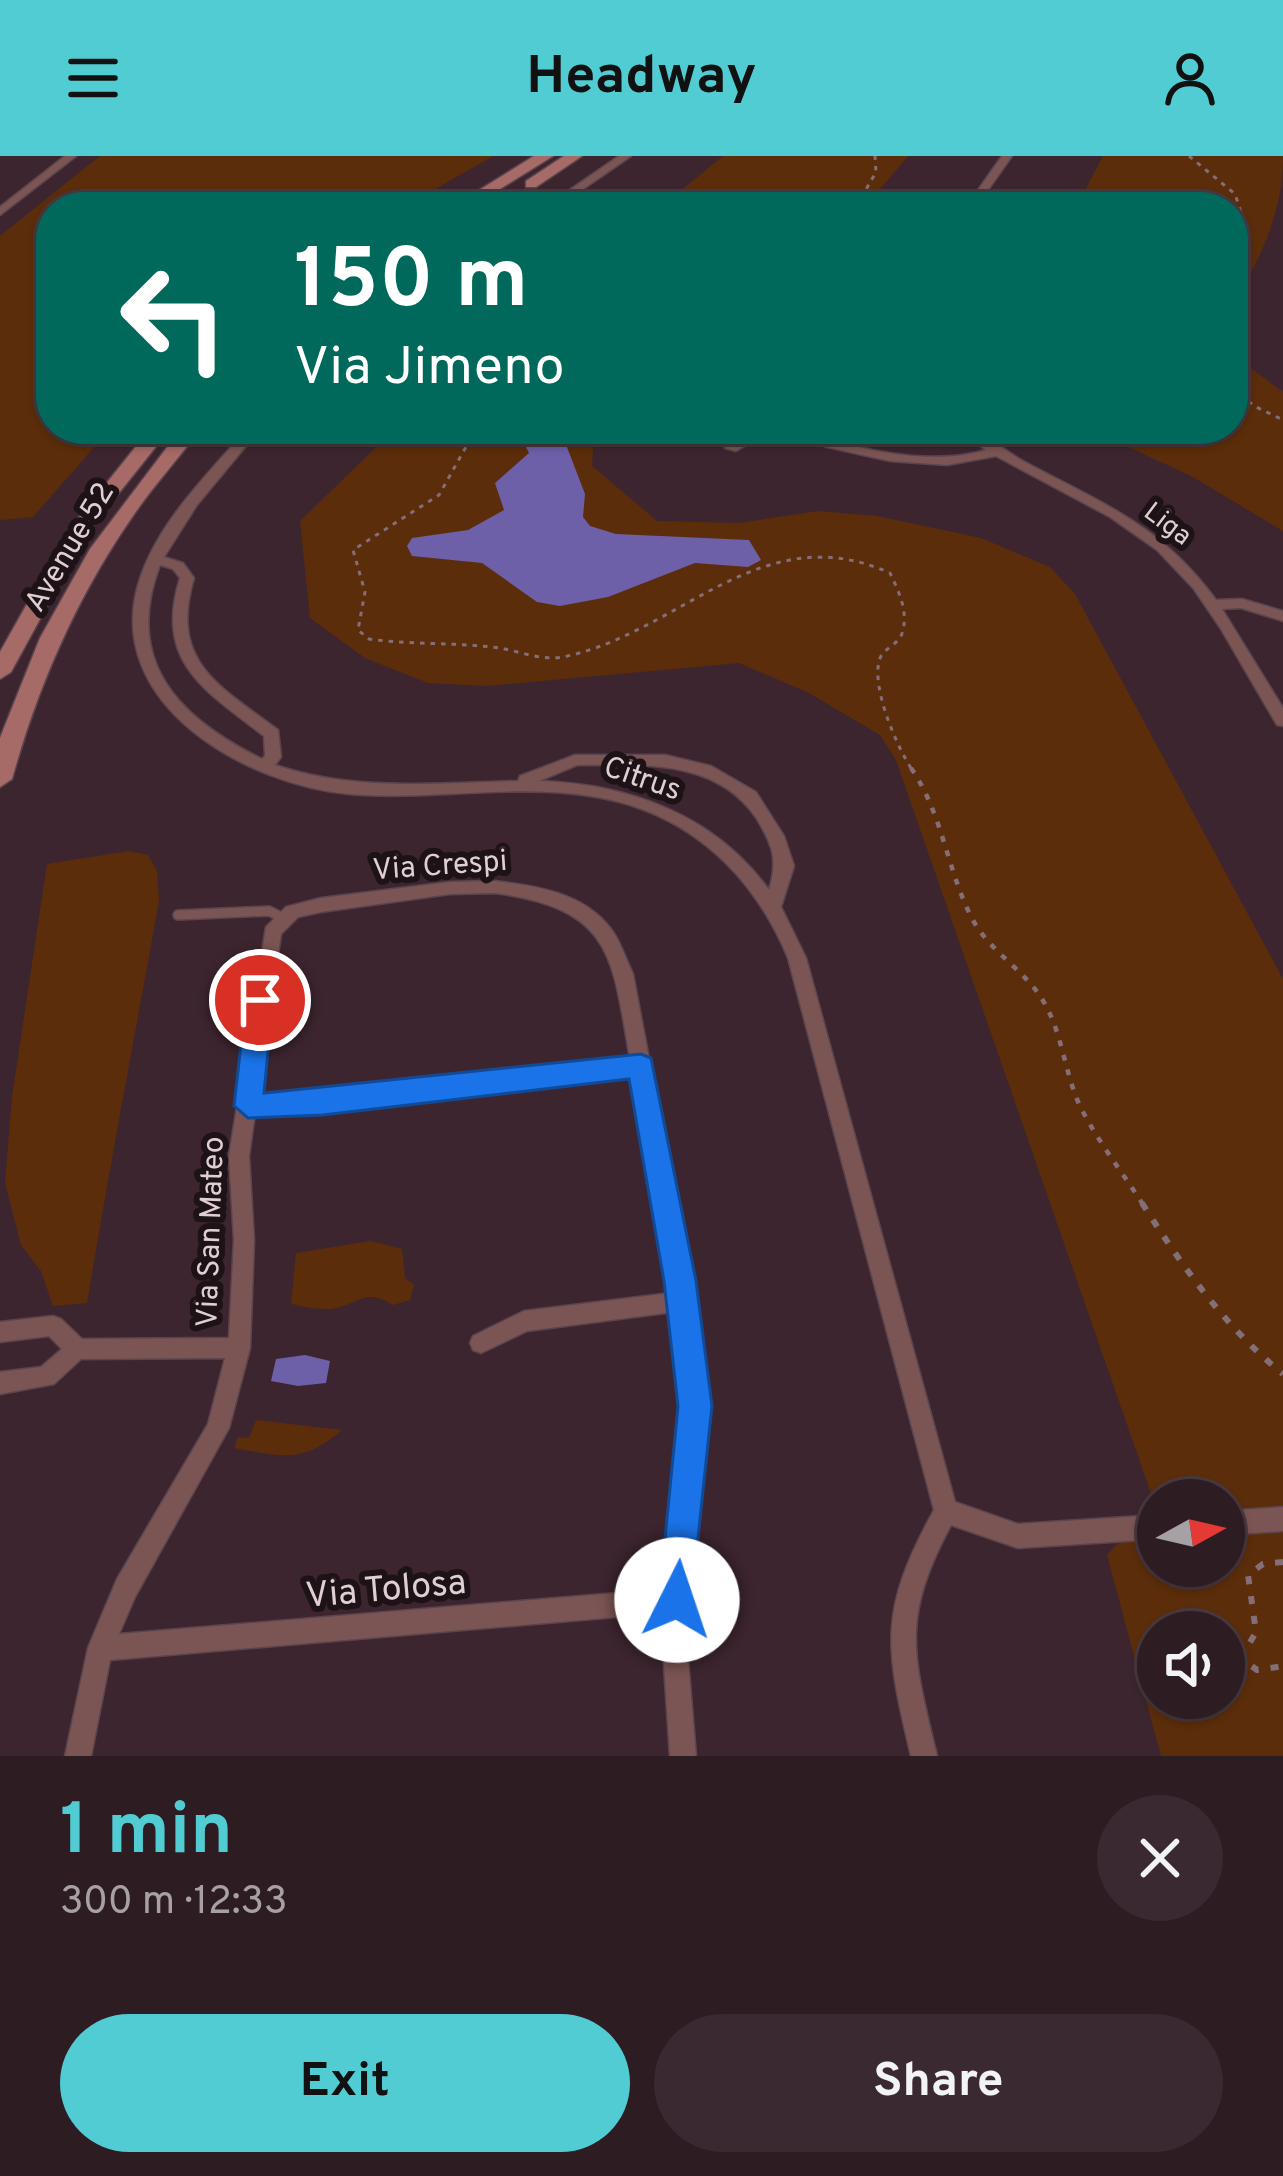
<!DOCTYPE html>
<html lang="en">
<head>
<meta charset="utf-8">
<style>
  body { margin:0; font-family:Overpass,sans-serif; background:#3a2930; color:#f1f3f6; height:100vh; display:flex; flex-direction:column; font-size:45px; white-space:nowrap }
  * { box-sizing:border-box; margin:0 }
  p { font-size:39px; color:#a7a1a6 }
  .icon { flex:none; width:66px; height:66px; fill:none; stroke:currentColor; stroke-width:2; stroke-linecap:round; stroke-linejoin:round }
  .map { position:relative; height:1600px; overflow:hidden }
  .panel { display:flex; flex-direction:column; background:#2e1c23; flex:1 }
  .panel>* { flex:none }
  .top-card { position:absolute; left:36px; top:36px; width:1212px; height:252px; border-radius:48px; box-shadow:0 3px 9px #0004,0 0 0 3px #493a41; background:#00695c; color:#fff; overflow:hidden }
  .needle { width:78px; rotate:82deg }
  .buttons { position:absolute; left:1137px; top:1323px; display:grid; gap:24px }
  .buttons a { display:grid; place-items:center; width:108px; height:108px; border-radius:50%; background:#2e1c23; box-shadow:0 3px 9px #0004,0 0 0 3px #493a41; font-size:60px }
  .pin { position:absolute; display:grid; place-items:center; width:102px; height:102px; color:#fff; margin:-51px; border:6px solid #fff; border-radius:50%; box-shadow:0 3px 12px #0007 }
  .me { position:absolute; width:132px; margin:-66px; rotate:4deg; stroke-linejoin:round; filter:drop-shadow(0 0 9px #0008) }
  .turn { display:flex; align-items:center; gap:42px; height:252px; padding:0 60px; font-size:54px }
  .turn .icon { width:156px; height:156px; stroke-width:2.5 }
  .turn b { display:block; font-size:84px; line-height:102px }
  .round { display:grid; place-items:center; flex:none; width:126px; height:126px; border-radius:63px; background:#3a2930 }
  .summary { display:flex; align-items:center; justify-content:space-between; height:204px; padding:0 60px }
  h1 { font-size:72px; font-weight:700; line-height:90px; color:#51ccd3 }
  .action { display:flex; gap:24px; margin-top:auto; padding:24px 60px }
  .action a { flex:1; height:138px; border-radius:72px; background:#51ccd3; color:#111; font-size:48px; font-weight:700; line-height:138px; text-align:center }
  .action a+a { background:#3a2930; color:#f1f3f6 }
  header { display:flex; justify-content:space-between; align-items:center; height:156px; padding:0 60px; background:#51ccd3; color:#111; font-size:54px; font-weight:700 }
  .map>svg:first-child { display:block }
</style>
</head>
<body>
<header><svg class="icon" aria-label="menu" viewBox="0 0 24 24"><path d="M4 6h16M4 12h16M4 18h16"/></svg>Headway<svg class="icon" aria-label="person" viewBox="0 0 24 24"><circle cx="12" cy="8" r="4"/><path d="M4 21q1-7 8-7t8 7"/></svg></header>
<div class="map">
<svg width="1283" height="1600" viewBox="0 0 1283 1600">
  <rect width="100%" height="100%" fill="#3d252f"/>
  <!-- green -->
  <g fill="#5b2d0a" fill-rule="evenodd">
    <polygon points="100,0 493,0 404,51 51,51 51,273 110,273 33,361 0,364 0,80"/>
    <polygon points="723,0 908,0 865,51 661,51"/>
    <path d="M1103,0H1283C1283,56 1261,101 1233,149V51H1076Z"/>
    <polygon points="1233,199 1283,236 1283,375 1193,321 1090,273 1233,273"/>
    <path d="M395,273H594L592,310L657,365L739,367L818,355L877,360L981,382L1050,411L1075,438L1283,823V1600H1161L1107,1399L1154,1346L896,604L880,579L809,537L739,507L486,530L428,527L365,502L310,462L300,365ZM1158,1344H1224V1410H1158ZM1158,1476H1224V1542H1158Z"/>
    <path d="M129,695L148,699L157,715L159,745C135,879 109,1013 87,1147L53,1150L41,1115L21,1089L5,1027L12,941L47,708Z"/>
    <path d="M371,1085L402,1093L405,1122L414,1129L410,1144L393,1149C364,1130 358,1150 330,1153C317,1154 303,1150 291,1148L296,1097Z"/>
    <path d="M256,1264L342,1274C301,1309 283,1300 234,1292L238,1281L249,1282Z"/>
  </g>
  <!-- water -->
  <g fill="#6e5fa9">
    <polygon points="517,273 560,273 585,338 583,361 590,370 616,378 749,384 761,404 748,411 695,407 608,441 560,450 537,446 482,407 412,400 407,390 412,382 468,374 504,354 495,327 529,297"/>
    <polygon points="305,1199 330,1205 326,1227 298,1230 271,1225 276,1203"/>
  </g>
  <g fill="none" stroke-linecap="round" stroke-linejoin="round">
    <!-- service casing -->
    <g stroke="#5a444d" stroke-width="12">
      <polyline id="service" points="178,759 269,755 285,763"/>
    </g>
    <!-- minor casing -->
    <g stroke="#5a444d" stroke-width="3">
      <g id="minor">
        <polygon points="65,0 76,0 0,59 0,51"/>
        <polygon points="619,0 631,0 557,51 545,51"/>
        <polygon points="1002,0 1012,0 976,51 966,51"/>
        <path d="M247,273H260L197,349L164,401L183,407L194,422C169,506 218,529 278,574L281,601L275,609C355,636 435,627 518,625L520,620L575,599H665L711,610L756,636L784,680L794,710L781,751L806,802L955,1346L1018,1368L1158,1359V1383L1018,1392L951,1369C900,1464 913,1499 937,1600H911C885,1490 878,1456 934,1354L788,802C758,730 706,673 630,649C539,621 441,646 349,638C247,629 104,549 138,429C155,369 207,319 247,273ZM160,409L173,413L180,422C154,506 204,534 264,580L265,600L262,603C179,562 123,506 160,409ZM577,609C641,609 717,602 757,663C773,690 778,704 769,734C715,659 629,628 539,625Z"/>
        <polygon points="757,273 773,273 736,295 725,292"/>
        <path d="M778,273C798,273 814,280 834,285C882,298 938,308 986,294L958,273C981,273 1002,293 1023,305C1103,348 1160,368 1216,444L1242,443L1283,455V465L1241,452L1222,453L1283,552V570L1277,569L1221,473L1193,432L1157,394L1110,361L996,300L947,309L890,305L827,291Z"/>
        <path d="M495,725C537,730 584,737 611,773C621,786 626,804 633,818L691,1125L706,1249L686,1479L696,1600H670L662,1479L664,1457L110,1504L91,1600H65L88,1492L117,1423L208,1268L225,1202L81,1203L54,1228L0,1238V1216L41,1211L62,1193L49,1180L0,1186V1166L53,1160L61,1163L82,1183L229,1182L234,1084L229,1000L266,771L286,751L321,742L450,726ZM495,737C614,753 612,801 630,903L257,941L281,778L298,761L321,756L450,738ZM633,919L671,1137L524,1155L473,1180L470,1187L473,1194L481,1197L527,1175L673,1156L684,1249L666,1433L119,1478L135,1441L229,1272L250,1192L254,1084L249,1000L255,957Z"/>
        <polygon points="1283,1351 1283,1375 1224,1379 1224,1355"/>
      </g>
    </g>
    <!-- secondary casing -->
    <g stroke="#5a444d" stroke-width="3">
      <g id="secondary">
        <polygon points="534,0 553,0 471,51 452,51"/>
        <polygon points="564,0 582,0 536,31 526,31 526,25"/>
        <polygon points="150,273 170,273 87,377 11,516 0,523 0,496 68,375"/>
        <path d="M181,273H201C180,300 157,326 137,354C79,436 39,526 12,623L0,631V582L40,482L90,393Z"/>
      </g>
    </g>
    <!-- path-far2 -->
    <g stroke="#846f78" stroke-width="3" stroke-dasharray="4.5 6" stroke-linecap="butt">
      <polyline points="1189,0 1235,38 1247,74 1233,97"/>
      <polyline points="856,51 876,16 875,0"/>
      <polyline points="1233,231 1254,250 1283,264"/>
      <path d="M476,273L439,339L353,394L365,436L358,474L369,483C412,489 456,486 499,492C519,495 542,505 563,501C681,477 761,359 890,417C899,436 910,458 901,480C897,488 886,492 881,500C868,526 898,594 913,615"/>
    </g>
    <!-- path-far1 -->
    <path stroke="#846f78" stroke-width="4.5" stroke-dasharray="6 9" stroke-linecap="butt" d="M911,612C944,660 947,717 974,766C992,797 1024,814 1042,843C1062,875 1064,914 1079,948C1096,983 1123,1017 1144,1050"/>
    <!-- path -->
    <g stroke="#846f78" stroke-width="6" stroke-dasharray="8 12" stroke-linecap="butt">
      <path d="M1142,1047C1182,1110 1225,1171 1283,1218"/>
      <polyline points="1283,1406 1263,1408 1248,1419 1256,1476 1241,1502 1257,1514 1283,1510"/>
    </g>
    <!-- service -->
    <use href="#service" stroke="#7b5553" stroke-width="9"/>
    <!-- minor -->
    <use href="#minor" fill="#7b5553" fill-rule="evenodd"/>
    <!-- secondary -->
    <use href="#secondary" fill="#a66a67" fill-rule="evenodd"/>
  </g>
  <!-- route -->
  <polygon fill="#1a73e8" stroke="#114b97" stroke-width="3" points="260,833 273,844 264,937 641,898 651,902 696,1125 712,1250 690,1457 677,1462 664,1457 659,1444 678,1250 664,1125 629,923 323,959 248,962 234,950 246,844"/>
  <g text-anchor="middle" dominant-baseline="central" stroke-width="12" stroke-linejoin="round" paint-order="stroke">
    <!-- far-street labels -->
    <g font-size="27" fill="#dfcfd5" stroke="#1d1216">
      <text transform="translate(1167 369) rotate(37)">Liga</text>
    </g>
    <!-- street labels -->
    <g font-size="30" fill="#dfcfd5" stroke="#1d1216">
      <text transform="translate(71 392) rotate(-59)">Avenue 52</text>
      <text transform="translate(642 624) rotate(19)">Citrus</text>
      <text transform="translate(440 711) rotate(-4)">Via Crespi</text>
      <text transform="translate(212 1076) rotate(-88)">Via San Mateo</text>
    </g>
    <!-- near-street labels -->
    <g font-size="36" fill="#dfcfd5" stroke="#1d1216">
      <text transform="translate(386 1435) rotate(-5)">Via Tolosa</text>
    </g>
  </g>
</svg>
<div class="buttons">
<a><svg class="needle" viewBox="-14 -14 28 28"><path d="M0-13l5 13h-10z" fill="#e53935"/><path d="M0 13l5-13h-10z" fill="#a7a1a6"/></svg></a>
<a><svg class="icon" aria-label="sound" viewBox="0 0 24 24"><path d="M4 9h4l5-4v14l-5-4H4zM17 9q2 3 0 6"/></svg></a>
</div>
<div class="pin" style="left:260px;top:844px;background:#d93025"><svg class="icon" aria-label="arrive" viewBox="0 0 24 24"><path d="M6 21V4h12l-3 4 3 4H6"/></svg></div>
<svg class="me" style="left:677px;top:1444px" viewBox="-20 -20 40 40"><circle r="19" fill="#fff"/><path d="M0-13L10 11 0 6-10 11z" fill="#1a73e8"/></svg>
<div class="top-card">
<div class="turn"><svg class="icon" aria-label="left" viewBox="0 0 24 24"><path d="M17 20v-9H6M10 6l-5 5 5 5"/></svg><div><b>150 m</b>Via Jimeno</div></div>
</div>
</div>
<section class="panel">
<div class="summary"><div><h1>1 min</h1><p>300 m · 12:33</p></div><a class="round"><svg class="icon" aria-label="close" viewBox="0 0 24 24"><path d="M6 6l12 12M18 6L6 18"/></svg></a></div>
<div class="action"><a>Exit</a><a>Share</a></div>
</section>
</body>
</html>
